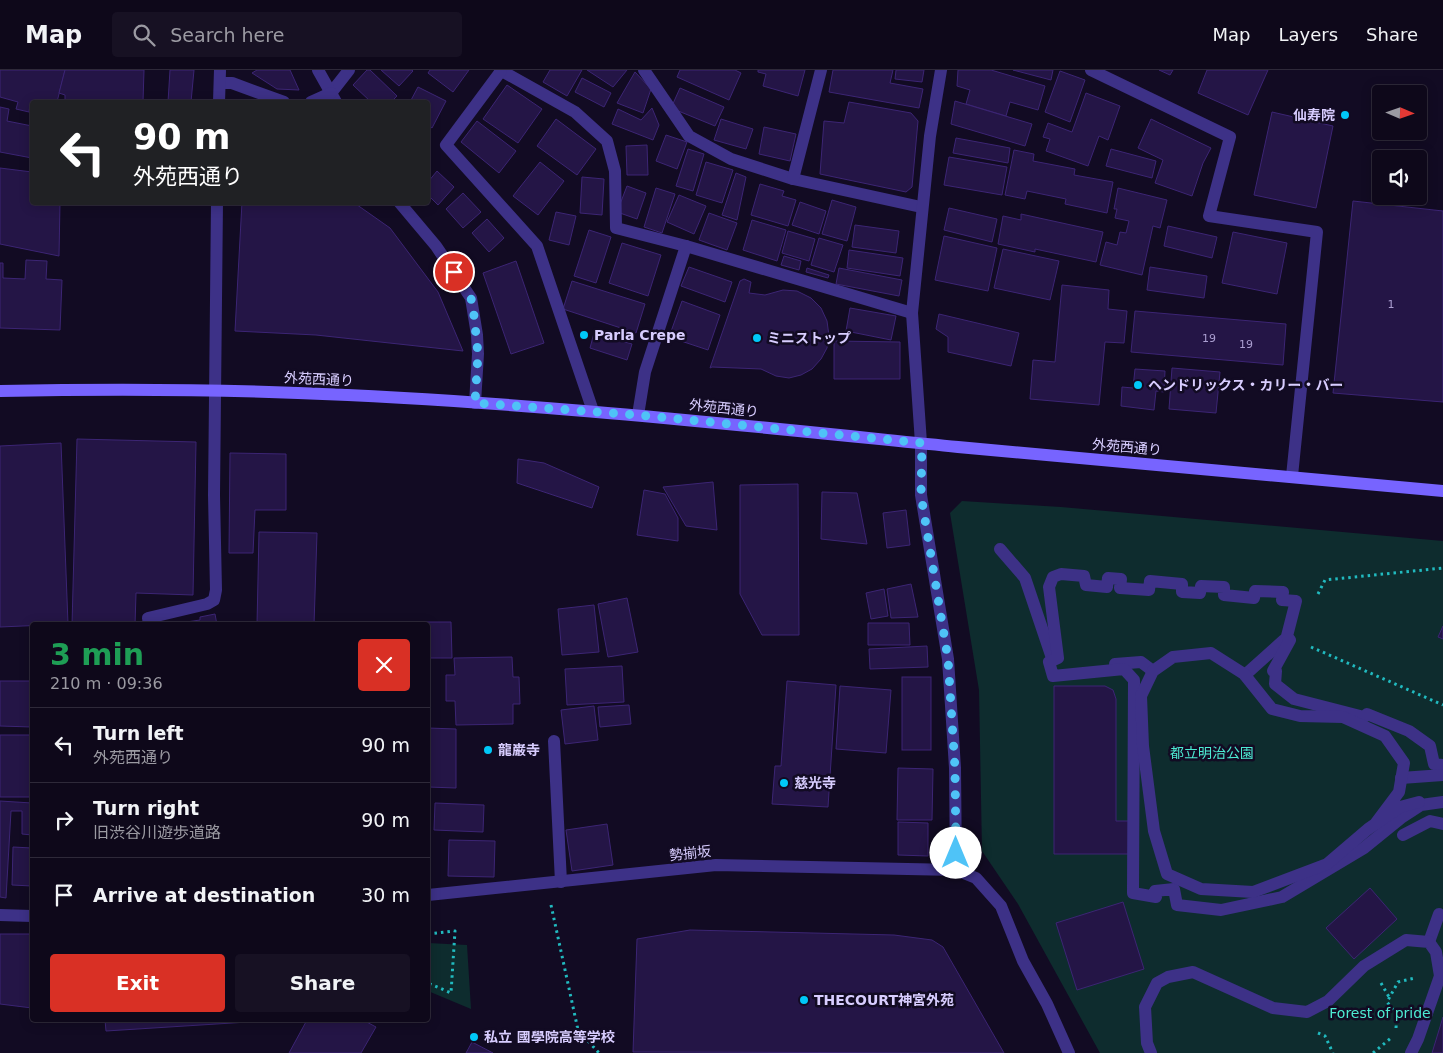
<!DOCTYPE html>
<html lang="en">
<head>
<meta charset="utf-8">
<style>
  body { margin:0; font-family:"DejaVu Sans","Noto Sans JP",sans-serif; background:#171123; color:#f1f3f6; height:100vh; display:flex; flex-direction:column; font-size:19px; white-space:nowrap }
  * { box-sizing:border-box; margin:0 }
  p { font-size:16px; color:#9b9aa2 }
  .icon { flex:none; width:28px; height:28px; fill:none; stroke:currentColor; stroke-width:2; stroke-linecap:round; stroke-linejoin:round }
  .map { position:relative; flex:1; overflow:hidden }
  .panel { position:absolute; left:30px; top:552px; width:400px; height:400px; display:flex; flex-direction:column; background:#0e081a; border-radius:5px; box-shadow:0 2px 12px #0003,0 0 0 1px #2e2939 }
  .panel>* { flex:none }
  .guide { position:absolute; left:30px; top:30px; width:400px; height:105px; border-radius:5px; box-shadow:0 2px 12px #0003,0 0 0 1px #2e2939; background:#202124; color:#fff; overflow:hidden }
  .needle { width:32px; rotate:92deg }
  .buttons { position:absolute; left:1372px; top:15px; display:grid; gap:10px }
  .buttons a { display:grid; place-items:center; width:55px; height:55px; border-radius:5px; background:#0e081a; box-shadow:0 2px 12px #0003,0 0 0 1px #2e2939; font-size:25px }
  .pin { position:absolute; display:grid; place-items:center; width:42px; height:42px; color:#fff; margin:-21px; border:2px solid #fff; border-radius:50%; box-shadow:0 1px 5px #0007 }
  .me { position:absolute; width:55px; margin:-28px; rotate:0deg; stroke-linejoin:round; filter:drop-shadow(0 0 4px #0008) }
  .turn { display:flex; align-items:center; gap:18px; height:105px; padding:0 20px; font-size:22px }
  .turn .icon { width:65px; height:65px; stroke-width:2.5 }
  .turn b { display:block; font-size:35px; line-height:42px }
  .round { display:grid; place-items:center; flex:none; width:52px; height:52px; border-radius:5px; background:#171123 }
  .summary { display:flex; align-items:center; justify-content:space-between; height:85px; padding:0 20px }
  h1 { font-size:30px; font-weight:700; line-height:38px; color:#1e9e55 }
  .action { display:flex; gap:10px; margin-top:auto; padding:10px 20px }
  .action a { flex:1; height:58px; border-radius:5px; background:#d93025; color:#fff; font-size:20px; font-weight:700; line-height:58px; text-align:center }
  .action a+a { background:#171123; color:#f1f3f6 }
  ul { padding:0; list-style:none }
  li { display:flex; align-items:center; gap:15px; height:75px; padding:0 20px; border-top:1px solid #2e2939 }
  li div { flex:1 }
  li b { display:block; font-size:19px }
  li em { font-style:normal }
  header { display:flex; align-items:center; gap:30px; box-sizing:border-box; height:70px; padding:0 25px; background:#0e081a; border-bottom:1px solid #2e2939 }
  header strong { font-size:24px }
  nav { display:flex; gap:28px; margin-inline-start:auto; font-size:18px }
  .search { width:350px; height:45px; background:#171123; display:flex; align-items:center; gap:12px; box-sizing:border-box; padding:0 18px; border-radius:5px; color:#9b9aa2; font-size:19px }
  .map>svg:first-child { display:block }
</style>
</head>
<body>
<header>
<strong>Map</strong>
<div class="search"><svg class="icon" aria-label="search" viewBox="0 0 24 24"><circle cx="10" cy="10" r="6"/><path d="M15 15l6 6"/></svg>Search here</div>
<nav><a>Map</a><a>Layers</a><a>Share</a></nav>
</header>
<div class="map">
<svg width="1443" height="983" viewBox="0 0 1443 983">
  <rect width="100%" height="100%" fill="#120b23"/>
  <!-- green -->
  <g fill="#0e2c2e">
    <polygon points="962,431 1061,437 1443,471 1443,983 1100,983 1018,834 982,781 979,620 950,443"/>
    <polygon points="428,873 467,875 471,939 428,921"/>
  </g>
  <!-- building -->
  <g fill="#241546" stroke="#3c2574">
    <polygon points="0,0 65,0 57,32 32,32 32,34 30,34 29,42 16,39 18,32 0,27"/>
    <polygon points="65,0 144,0 143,32 65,32 65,25 59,23"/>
    <polygon points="170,0 194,0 191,32 168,32"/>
    <polygon points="257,0 290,0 299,20 277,19 252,3"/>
    <polygon points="367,0 370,0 397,26 391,32 371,32 353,15"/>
    <polygon points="381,0 412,0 413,1 399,16"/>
    <polygon points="430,0 469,0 453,22 428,3"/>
    <polygon points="550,0 582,0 567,26 543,12"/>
    <polygon points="587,0 627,0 613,17"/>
    <polygon points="680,0 735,0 741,3 729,30 677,7"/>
    <polygon points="758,0 805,0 798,26 763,16 766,4 758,2"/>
    <polygon points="833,0 893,0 890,13 923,19 919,38 829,22"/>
    <polygon points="896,0 924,0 922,12 895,9"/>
    <polygon points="958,0 991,0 1045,16 1038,40 1010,32 1006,46 966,34 970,20 957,16"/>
    <polygon points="1013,0 1053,0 1051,10"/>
    <polygon points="1159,0 1173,0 1170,5"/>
    <polygon points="1207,0 1268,0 1248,45 1198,23"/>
    <polygon points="1060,1 1085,10 1070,52 1045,42"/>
    <polygon points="635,2 651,19 643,43 617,33"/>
    <polygon points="582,8 611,23 604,37 575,22"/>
    <polygon points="507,15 542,39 518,73 483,49"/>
    <polygon points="418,17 446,31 432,58 428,55 428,32 410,32"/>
    <polygon points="680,18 724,37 715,56 671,38"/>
    <polygon points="1086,23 1120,36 1108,70 1099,66 1088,96 1046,81 1050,69 1043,67 1048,53 1072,62"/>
    <polygon points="955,31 1032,54 1025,76 951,54"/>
    <polygon points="849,32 911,43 918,51 912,117 906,122 820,104 824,51 844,53"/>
    <polygon points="0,37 9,39 7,51 32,56 32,88 0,82"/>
    <polygon points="652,38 659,55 653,70 612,54 618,39 641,50"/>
    <polygon points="1272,42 1333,56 1316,138 1254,125"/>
    <polygon points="556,49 596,79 577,105 537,76"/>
    <polygon points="721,49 753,59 746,79 714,70"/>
    <polygon points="1151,49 1211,78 1203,93 1192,126 1155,113 1163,90 1138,78"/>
    <polygon points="477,51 516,81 499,103 461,72"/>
    <polygon points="764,57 796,64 790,91 759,84"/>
    <polygon points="666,65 687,72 677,99 656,91"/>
    <polygon points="956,68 1010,78 1008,93 953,83"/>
    <polygon points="647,75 648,105 627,105 626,76"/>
    <polygon points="688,79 704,84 693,121 676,116"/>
    <polygon points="1111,79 1156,91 1152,108 1106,96"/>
    <polygon points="1014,80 1034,84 1033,91 1075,99 1074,105 1113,112 1107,143 1065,134 1066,129 1027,121 1025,129 1005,125"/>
    <polygon points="949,87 1007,97 1002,125 944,115"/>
    <polygon points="540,92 564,111 538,145 513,126"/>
    <polygon points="706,92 733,100 722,133 696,125"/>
    <polygon points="0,98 32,102 32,132 60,132 59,186 0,174"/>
    <polygon points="437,101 454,117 438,135 428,125 428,112"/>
    <polygon points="736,103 746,107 737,150 722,145"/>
    <polygon points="582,107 604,109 602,145 580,143"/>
    <polygon points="760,114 784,121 782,126 796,130 788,156 751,145"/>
    <polygon points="627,116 646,123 637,149 617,142"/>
    <polygon points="656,118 675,124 662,163 644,157"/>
    <polygon points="1118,118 1167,130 1160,158 1153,156 1142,205 1100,195 1106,172 1117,175 1120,162 1126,163 1129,151 1115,148 1117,139 1114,139"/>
    <polygon points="463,123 481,142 463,158 446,139"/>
    <polygon points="679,125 706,136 694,164 667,152"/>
    <polygon points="832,130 856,137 847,171 822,164"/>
    <polygon points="1353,131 1443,141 1443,332 1333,323"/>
    <polygon points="242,132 353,132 390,158 438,222 463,281 316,265 235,261"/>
    <polygon points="800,132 826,141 819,164 792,155"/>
    <polygon points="949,138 997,149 992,172 944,160"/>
    <polygon points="556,142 576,146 569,175 549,170"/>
    <polygon points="709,143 737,153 727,180 699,170"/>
    <polygon points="1021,144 1103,162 1096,192 1035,179 1035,182 998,174 1003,146 1021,150"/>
    <polygon points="487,149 504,168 489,182 472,163"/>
    <polygon points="752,150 786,160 777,191 743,180"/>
    <polygon points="855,155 899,161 896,183 852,177"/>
    <polygon points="1168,156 1217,167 1212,188 1164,176"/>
    <polygon points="589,160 611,167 596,213 574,206"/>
    <polygon points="788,161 815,169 809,191 782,183"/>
    <polygon points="1233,162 1287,173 1277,224 1222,213"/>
    <polygon points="944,166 997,178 988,221 935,210"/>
    <polygon points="819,168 843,175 834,202 811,195"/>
    <polygon points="622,173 661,185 648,226 609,213"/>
    <polygon points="1003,179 1059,191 1050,230 994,218"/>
    <polygon points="849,180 903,188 900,206 847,198"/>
    <polygon points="784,186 801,191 799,200 781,195"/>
    <polygon points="26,190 47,191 46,209 62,210 60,260 0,258 0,193 3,193 3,208 25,209"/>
    <polygon points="516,191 544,273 511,284 483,203"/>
    <polygon points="689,197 732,212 725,232 681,216"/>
    <polygon points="1150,197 1207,206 1204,228 1147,220"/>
    <polygon points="807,198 829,205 828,208 806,202"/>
    <polygon points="839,198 902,210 899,226 836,214"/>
    <polygon points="744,209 751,212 749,223 765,225 783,220 797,221 811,228 821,238 827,251 829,266 827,278 821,289 812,299 801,305 789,308 776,306 761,299 712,297 710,298 740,211"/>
    <polygon points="572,211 645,234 636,263 563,239"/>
    <polygon points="1062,215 1109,220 1108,239 1127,241 1124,273 1105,272 1099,335 1030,329 1033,290 1055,292"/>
    <polygon points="682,231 720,245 708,280 669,267"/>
    <polygon points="850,238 896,246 891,270 846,261"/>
    <polygon points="1135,241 1286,254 1283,295 1131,282"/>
    <polygon points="939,244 1019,263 1011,296 948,282 948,267 936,259"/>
    <polygon points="594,263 632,274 627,290 590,278"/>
    <polygon points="834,271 900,272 900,309 834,309"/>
    <polygon points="1172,298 1220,302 1216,343 1169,339"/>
    <polygon points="1135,299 1165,301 1164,322 1156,321 1154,340 1121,336 1122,317 1133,318"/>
    <polygon points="77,369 196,372 193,525 136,523 135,555 72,555"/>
    <polygon points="61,373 68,554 0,557 0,376"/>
    <polygon points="230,383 286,384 286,440 255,440 253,483 229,483"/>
    <polygon points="518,389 544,393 599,417 592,438 517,413"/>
    <polygon points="713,412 717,460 686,456 663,417"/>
    <polygon points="798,414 799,565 762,565 740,524 740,415"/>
    <polygon points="644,420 665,424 678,448 678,471 637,465"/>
    <polygon points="822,422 857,423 867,474 821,469"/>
    <polygon points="906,440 910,475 887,478 883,443"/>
    <polygon points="259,462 317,463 314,555 257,555"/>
    <polygon points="911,514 918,547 891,548 887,519"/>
    <polygon points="884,519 888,546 871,549 866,523"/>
    <polygon points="627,528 638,582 608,587 598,534"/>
    <polygon points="594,535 599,582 562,585 558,539"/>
    <polygon points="215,544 217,555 166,555 200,550 200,547"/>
    <polygon points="411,552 451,552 452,588 428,588 428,555 411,555"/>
    <polygon points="868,553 909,553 910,575 868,575"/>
    <polygon points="1443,556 1443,569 1438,567"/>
    <polygon points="927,576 928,597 870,599 869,579"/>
    <polygon points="512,587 513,607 519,607 520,634 513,634 513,654 456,655 455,631 446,631 446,605 455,605 454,588"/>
    <polygon points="622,596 624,632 567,635 565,599"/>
    <rect x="902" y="607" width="29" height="73"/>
    <polygon points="0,611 32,611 32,657 0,656"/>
    <polygon points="787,611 836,615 828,737 772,734 775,696 781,696"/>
    <polygon points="840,616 891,620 886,683 836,679"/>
    <polygon points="1054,616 1105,616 1113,620 1116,629 1116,751 1130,751 1130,784 1054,784"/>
    <polygon points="629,635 631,654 600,657 598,637"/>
    <polygon points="594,636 598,670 565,674 561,640"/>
    <polygon points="428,658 456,659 456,718 428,717"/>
    <rect x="0" y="665" width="32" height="62"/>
    <polygon points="898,698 933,699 932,750 897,750"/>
    <polygon points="0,731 32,733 32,765 22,764 22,741 11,741 6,828 0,827"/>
    <polygon points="435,733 484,735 483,762 434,760"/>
    <polygon points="898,752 928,753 928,786 898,785"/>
    <polygon points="607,754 613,795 572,801 566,760"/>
    <polygon points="449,770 495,771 494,807 448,806"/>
    <polygon points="13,777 32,778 32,816 12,815"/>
    <polygon points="1370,818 1397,849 1354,889 1326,858"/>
    <polygon points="1123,832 1144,899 1077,920 1056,853"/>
    <polygon points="690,860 894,865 932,870 943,877 1004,983 633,982 637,869"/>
    <polygon points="0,864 32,864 32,938 0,934"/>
    <polygon points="1443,947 1443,983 1432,983"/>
    <polygon points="105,950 248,950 248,952 106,961"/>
    <polygon points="307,950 363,950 376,957 361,983 289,983"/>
    <polygon points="472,972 493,983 466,983"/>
  </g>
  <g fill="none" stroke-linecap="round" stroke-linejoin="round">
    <!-- path -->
    <g stroke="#21babf" stroke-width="3" stroke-dasharray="2.5 4" stroke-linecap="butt">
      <polyline points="1318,524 1325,510 1443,498"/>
      <polyline points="1311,577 1443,635"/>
      <polyline points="551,835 578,960 599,983"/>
      <polyline points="428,864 455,861 451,923 428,913"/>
      <polyline points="1381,913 1389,927"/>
      <polyline points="1396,958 1397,945 1387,932 1398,912 1415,908"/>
      <polyline points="1318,963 1325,966 1333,983"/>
      <polyline points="1373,983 1391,968"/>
    </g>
    <!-- lane -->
    <g stroke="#3d3187" stroke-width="12">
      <polyline points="500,0 575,42 607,71 615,101 616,158 686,176 912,243"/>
      <polyline points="644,0 689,66 731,89 793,109 921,137"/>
      <polyline points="1091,0 1230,67 1209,146 1317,162 1292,406"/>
      <polyline points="501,1 446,75 537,176 593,341"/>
      <polyline points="331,23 349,0"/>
      <polyline points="793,109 821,0"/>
      <polyline points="554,671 561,812"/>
      <polyline points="956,800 976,808 1001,836 1023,891 1047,934 1069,983"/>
    </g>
    <!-- street -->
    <g stroke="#3d3187" stroke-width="12">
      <polyline points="318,0 336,32"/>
      <polyline points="220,13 232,13 284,32"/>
      <polyline points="219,32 220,0"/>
      <polyline points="311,32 331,23"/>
      <polyline points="399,132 436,176 471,228 477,265 478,284 475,333"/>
      <polyline points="638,345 645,302 686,176"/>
      <polyline points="1000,479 1025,508 1052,588"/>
      <polyline points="149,555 148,548 207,534 214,530 216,520 214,425 217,132"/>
      <polyline points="1115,594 1141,592 1153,601"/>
      <polyline points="1245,605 1284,570"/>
      <polyline points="1443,695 1434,694 1430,676 1409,661 1367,644 1364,647 1294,629 1275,614 1276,601 1273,601 1290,570 1287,566 1296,531 1282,530 1283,522 1255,521 1254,528 1224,525 1224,517 1201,516 1200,523 1182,522 1182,514 1150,511 1149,520 1120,518 1121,509 1108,508 1107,517 1086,515 1084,506 1061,504 1053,507 1049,517 1058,588 1049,592 1053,606 1124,599 1134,610 1133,823 1156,827 1155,821 1174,819 1177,835 1221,840 1282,827 1364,778 1401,748 1421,735 1443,732"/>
      <polyline points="1401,708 1443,705"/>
      <polyline points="1375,754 1399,722 1404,693 1385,666 1343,647 1300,646 1272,639 1244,604 1211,583 1173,587 1153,601 1141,626 1143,676 1154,761 1167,804 1201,819 1253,822 1327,794 1368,759 1400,737 1419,732"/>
      <polyline points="1403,765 1430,751 1443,754"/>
      <polyline points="428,825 716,795 956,800 955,698 948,589 921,425 921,373 912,243 930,66 941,0"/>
      <polyline points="0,845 32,846"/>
      <polyline points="1429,872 1439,844"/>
      <polyline points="1151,983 1147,973 1145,937 1157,913 1168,907 1193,902 1273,938 1307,942 1328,931 1364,896 1406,870 1429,872 1436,882 1440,906 1418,969 1411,983"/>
    </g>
    <!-- secondary -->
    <path stroke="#7764ff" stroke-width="12" d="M0,321C99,319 199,319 298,323C519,331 738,355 958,377C1119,393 1281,405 1443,421"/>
  </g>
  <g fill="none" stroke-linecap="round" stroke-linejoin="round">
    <!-- route -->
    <polyline stroke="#4fc3f7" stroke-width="9" stroke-dasharray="0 16.2" points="454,202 471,228 474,246 478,284 475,333 638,345 922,373 921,425 948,589 955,698 956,783"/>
  </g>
  <!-- markers -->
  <g fill="#00c8f8" stroke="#120b23" stroke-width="2">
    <circle cx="1345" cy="45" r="5"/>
    <circle cx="584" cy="265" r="5"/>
    <circle cx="757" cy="268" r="5"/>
    <circle cx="1138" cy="315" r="5"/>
    <circle cx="488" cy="680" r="5"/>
    <circle cx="784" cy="713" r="5"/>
    <circle cx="804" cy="930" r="5"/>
    <circle cx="474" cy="967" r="5"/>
  </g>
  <g text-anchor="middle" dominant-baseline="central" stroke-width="5" stroke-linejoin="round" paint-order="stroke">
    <!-- number labels -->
    <g font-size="11" fill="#ab9fd1">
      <text x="1391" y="234">1</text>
      <text x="1209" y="268">19</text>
      <text x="1246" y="274">19</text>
    </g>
    <!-- poi labels -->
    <g font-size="14" font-weight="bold" fill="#d8cdff" stroke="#120b23" text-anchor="start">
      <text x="1335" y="45" text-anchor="end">仙寿院</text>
      <text x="594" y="265">Parla Crepe</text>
      <text x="767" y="268">ミニストップ</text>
      <text x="1148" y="315">ヘンドリックス・カリー・バー</text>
      <text x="498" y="680">龍巌寺</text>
      <text x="794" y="713">慈光寺</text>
      <text x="814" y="930">THECOURT神宮外苑</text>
      <text x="484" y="967">私立 國學院高等学校</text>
    </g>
    <!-- street labels -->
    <g font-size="14" fill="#d8cdff" stroke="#120b23">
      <text transform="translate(319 309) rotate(3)">外苑西通り</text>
      <text transform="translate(724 338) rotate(6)">外苑西通り</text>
      <text transform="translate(1127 377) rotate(5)">外苑西通り</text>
      <text transform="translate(690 783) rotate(-6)">勢揃坂</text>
    </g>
    <!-- park labels -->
    <g font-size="14" fill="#4debd3" stroke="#120b23">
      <text x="1212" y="683">都立明治公園</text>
      <text x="1380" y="943">Forest of pride</text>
    </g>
  </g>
</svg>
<div class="buttons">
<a><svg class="needle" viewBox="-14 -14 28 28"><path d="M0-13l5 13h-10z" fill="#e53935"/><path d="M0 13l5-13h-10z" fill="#9b9aa2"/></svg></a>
<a><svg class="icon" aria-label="sound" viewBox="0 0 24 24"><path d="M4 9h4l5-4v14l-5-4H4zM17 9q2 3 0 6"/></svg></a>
</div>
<div class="pin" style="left:454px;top:202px;background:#d93025"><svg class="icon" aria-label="arrive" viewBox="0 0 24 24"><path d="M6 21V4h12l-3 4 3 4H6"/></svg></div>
<svg class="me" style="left:956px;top:783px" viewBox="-20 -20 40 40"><circle r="19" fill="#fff"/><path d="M0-13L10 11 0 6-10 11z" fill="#4fc3f7"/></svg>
<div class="guide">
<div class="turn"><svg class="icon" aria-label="left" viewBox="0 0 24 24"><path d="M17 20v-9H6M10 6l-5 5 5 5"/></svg><div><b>90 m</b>外苑西通り</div></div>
</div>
<section class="panel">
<div class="summary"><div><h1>3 min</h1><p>210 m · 09:36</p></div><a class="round" style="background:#d93025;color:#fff"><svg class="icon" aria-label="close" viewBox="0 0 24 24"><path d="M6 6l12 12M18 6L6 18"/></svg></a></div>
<ul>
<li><svg class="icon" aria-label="left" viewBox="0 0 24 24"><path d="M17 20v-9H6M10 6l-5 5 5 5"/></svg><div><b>Turn left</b><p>外苑西通り</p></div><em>90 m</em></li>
<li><svg class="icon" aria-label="right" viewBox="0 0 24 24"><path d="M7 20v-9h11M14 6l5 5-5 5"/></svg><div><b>Turn right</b><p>旧渋谷川遊歩道路</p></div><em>90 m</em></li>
<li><svg class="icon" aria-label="arrive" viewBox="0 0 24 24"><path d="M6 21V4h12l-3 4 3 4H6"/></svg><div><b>Arrive at destination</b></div><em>30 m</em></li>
</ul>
<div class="action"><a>Exit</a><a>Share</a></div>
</section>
</div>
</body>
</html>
